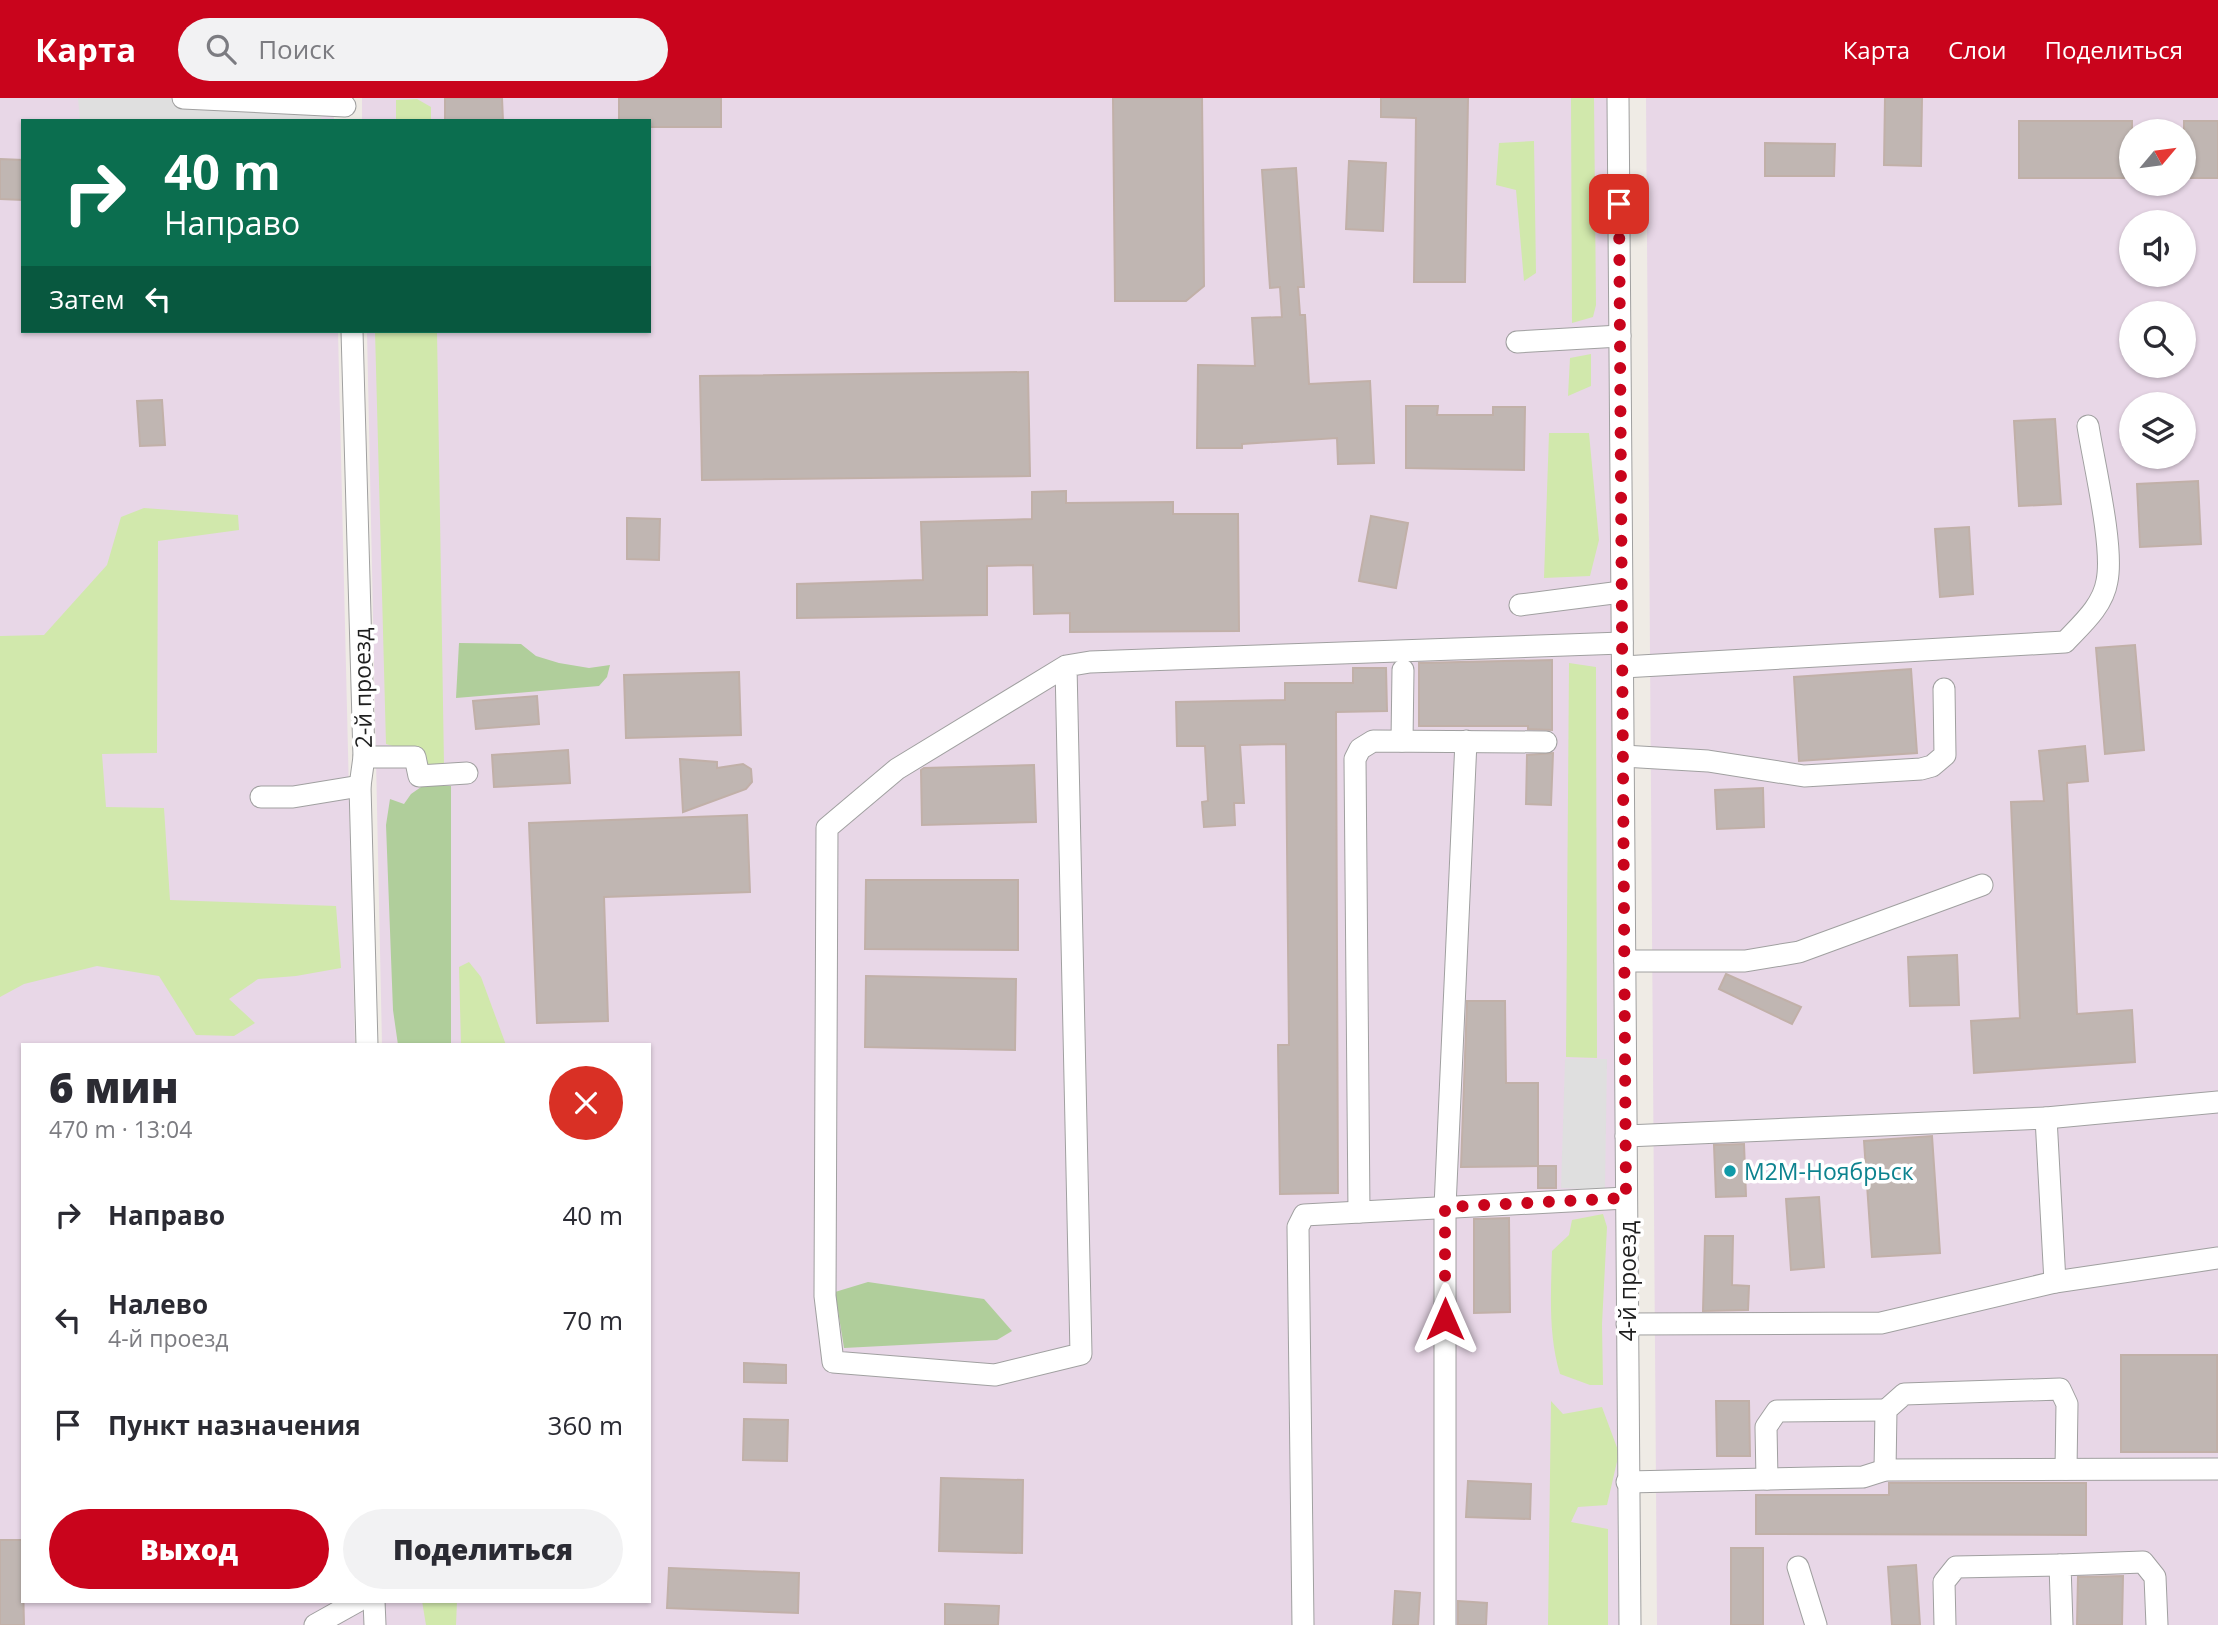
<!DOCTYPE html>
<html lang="ru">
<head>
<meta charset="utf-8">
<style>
  body { margin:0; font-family:"Open Sans",sans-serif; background:#f2f2f3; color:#2b2b33; height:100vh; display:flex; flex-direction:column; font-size:26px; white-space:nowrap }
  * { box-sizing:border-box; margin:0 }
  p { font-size:23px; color:#7c7c81 }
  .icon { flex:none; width:38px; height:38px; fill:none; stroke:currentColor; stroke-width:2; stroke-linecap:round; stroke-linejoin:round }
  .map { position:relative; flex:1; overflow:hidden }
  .details { position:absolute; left:21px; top:945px; width:630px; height:560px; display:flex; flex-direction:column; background:#fff; border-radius:0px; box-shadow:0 2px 5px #0004 }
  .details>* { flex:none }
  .top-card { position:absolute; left:21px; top:21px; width:630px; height:214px; border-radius:0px; box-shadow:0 2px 5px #0004; background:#0b6e4f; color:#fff; overflow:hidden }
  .needle { width:46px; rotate:61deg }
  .buttons { position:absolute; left:2119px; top:21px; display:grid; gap:14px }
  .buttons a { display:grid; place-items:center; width:77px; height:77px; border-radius:50%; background:#fff; box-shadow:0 2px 5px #0004; font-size:35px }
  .pin { position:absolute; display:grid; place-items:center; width:60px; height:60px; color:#fff; margin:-30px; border-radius:14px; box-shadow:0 4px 10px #0006 }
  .me { position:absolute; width:77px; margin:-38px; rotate:0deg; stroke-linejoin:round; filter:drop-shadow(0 0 5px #0008) }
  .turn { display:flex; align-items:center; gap:24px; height:147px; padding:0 28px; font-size:32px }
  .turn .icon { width:91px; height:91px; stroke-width:2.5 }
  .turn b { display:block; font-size:49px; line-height:60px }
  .then { display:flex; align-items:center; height:66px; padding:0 28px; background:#0003; gap:14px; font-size:26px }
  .round { display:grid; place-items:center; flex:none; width:74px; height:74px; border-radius:37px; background:#f2f2f3 }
  .overview { display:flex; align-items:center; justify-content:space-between; height:119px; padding:0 28px }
  h1 { font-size:42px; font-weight:800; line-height:52px }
  .primary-button { display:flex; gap:14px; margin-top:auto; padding:14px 28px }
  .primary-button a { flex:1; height:80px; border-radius:42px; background:#c9041c; color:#fff; font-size:28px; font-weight:800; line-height:80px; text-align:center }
  .primary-button a+a { background:#f2f2f3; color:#2b2b33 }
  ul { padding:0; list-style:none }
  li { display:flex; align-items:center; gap:21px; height:105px; padding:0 28px }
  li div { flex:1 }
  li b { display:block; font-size:26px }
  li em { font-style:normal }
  header { display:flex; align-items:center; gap:42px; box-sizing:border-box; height:98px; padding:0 35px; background:#c9041c; color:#fff }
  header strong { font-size:33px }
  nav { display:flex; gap:38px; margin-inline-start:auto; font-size:24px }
  .search { width:490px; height:63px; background:#f2f2f3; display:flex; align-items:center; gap:18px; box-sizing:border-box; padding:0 24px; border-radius:38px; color:#7c7c81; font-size:26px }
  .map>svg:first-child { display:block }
</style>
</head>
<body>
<header>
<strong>Карта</strong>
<div class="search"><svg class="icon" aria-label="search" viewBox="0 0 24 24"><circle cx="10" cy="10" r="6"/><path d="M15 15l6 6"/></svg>Поиск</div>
<nav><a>Карта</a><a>Слои</a><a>Поделиться</a></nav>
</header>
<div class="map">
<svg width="2218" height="1527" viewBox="0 0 2218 1527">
  <rect width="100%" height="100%" fill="#efebe5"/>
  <!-- industrial -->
  <g fill="#e8d7e7" fill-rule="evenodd">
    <polygon points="0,0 333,0 334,23 23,23 23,233 338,233 355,947 23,947 23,1503 370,1503 371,1527 0,1527"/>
    <polygon points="362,0 1608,0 1626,1527 381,1527 380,1503 649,1503 649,947 382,947 367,233 649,233 649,23 362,23"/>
    <path d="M1646,0H2218V1527H1657ZM2132,33H2184V86H2132ZM2132,124H2184V177H2132ZM2132,215H2184V268H2132ZM2132,306H2184V359H2132Z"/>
  </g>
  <!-- grass -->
  <g fill="#d1e8ac">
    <polygon points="1571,0 1594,0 1596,207 1593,219 1572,225"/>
    <polygon points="417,1 431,9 431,23 396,23 396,2"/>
    <polygon points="1534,43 1536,175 1524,183 1516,92 1496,87 1499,45"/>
    <polygon points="375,233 437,233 444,667 425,670 406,652 386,646"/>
    <polygon points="1591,256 1591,288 1568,298 1570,260"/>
    <polygon points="1549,335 1589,335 1599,442 1590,478 1544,480"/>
    <polygon points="144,410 238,417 239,432 158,443 157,655 102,656 106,709 164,710 170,802 336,808 341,870 296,878 258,881 229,901 255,925 234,938 196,937 159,878 97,868 24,886 0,899 0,538 44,537 107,467 121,419"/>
    <polygon points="1569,565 1596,569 1597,960 1566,959"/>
    <polygon points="469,864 481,879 506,947 461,947 459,869"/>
    <path d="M1603,1116L1607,1129L1602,1226L1603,1287H1590L1560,1276C1548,1236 1551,1195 1552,1153L1569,1137L1572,1122Z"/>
    <polygon points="1551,1303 1563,1316 1602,1309 1619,1355 1607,1407 1578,1409 1571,1424 1608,1431 1608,1527 1548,1527"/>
    <polygon points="422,1503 457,1503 456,1527 426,1527"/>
  </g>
  <!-- forest -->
  <g fill="#b0ce9b">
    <polygon points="459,545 521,546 536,558 559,565 589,570 610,567 607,579 599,588 456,600"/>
    <polygon points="424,687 451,688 451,947 398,947 393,912 386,727 390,701 404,706 411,696"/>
    <polygon points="868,1184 984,1201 1012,1233 997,1242 844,1250 835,1194"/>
  </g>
  <!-- parking -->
  <g fill="#dfdfdf">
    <polygon points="78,0 319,0 322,1 321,23 80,23"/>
    <polygon points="1565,961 1607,961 1605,1092 1561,1090"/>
  </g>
  <!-- building -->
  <g fill="#c0b6b2" stroke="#c1b0a8" stroke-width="2">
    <polygon points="445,0 502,0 503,23 445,23"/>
    <polygon points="619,0 721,0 721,29 649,29 649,23 619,23"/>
    <polygon points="1113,0 1202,0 1204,188 1186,203 1115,203"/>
    <polygon points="1381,0 1468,0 1465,184 1414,184 1416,20 1381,19"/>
    <polygon points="1885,0 1922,0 1921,68 1884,67"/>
    <rect x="2019" y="23" width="113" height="57"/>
    <rect x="2184" y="23" width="34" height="57"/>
    <polygon points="1765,45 1835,46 1834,78 1765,78"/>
    <polygon points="0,61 23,62 23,102 0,101"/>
    <polygon points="1349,63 1386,65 1383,133 1346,131"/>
    <polygon points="1296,70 1304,189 1298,189 1300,217 1305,217 1309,286 1370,283 1374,365 1338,366 1337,340 1242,346 1242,350 1197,350 1198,267 1255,268 1252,220 1282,219 1280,189 1270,190 1262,72"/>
    <polygon points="1028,274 1030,378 702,382 700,278"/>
    <polygon points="162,302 165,347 140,348 137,303"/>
    <polygon points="1406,308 1438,308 1437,317 1493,317 1493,309 1525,309 1524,372 1406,370"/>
    <polygon points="2055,321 2061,406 2019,408 2014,323"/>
    <polygon points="2198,383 2201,446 2140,449 2137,386"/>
    <polygon points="1066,393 1066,405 1173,404 1173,416 1238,416 1239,533 1070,534 1070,515 1034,516 1033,467 987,468 987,517 797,520 797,486 923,482 921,424 1032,421 1032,394"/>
    <polygon points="1371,418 1408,425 1396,490 1359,483"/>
    <polygon points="627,420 660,421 659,462 627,461"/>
    <polygon points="1969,429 1973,496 1940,499 1935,431"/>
    <polygon points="2135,547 2144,652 2105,656 2096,550"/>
    <polygon points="1552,562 1552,632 1528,631 1528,628 1419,628 1419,565"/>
    <polygon points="1353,570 1386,570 1387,613 1336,614 1338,1095 1280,1096 1278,947 1289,947 1286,646 1240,647 1244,705 1234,705 1235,727 1204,729 1202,704 1208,703 1205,648 1177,648 1176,604 1285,602 1285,585 1353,585"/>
    <polygon points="1911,571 1917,655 1799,663 1794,579"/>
    <polygon points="739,574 741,637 626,640 624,577"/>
    <polygon points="537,598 539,626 476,631 473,603"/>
    <polygon points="2085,648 2088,683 2067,685 2077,916 2132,912 2135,964 1974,975 1971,923 2020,920 2011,704 2044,703 2039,653"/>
    <polygon points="568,652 570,685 494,689 492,657"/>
    <polygon points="1553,655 1551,707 1526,706 1527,657"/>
    <polygon points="680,661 717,664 717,670 743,666 751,671 752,684 746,691 683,714"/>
    <polygon points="1034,667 1036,724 922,727 921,672 924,670"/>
    <polygon points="1763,690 1764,729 1717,731 1715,692"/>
    <polygon points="747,717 750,794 604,799 608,923 537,925 529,725"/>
    <polygon points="866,782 1018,782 1018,852 865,851"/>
    <polygon points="1957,857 1959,907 1910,908 1908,859"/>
    <polygon points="1726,876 1801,909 1792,926 1719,891"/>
    <polygon points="866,878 1016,881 1015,952 865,949"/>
    <polygon points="1467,903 1505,903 1506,985 1538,985 1538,1068 1461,1069"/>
    <polygon points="1932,1038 1940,1155 1872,1159 1864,1043"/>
    <polygon points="1744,1046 1746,1098 1716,1099 1714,1047"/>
    <rect x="1538" y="1068" width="18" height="22"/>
    <polygon points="1819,1099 1824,1169 1791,1172 1786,1101"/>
    <polygon points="1509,1120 1510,1214 1474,1215 1474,1121"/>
    <polygon points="1705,1138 1733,1138 1732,1187 1749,1188 1748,1212 1703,1213"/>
    <rect x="2121" y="1257" width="96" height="97"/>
    <polygon points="744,1265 786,1267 786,1285 744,1284"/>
    <polygon points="1716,1303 1749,1303 1750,1358 1717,1358"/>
    <polygon points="744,1321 788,1322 787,1363 743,1362"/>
    <polygon points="941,1380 1023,1382 1022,1455 939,1453"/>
    <polygon points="1468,1383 1531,1386 1530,1421 1466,1419"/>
    <polygon points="1889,1385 2086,1385 2086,1437 1756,1436 1756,1397 1889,1397"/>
    <polygon points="0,1442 22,1442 24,1527 0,1527"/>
    <rect x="1731" y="1450" width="32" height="77"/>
    <polygon points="1916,1467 1920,1527 1892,1527 1888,1469"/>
    <polygon points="669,1470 799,1475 798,1515 667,1510"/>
    <polygon points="2123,1478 2122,1527 2077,1527 2078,1479"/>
    <polygon points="1395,1493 1420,1495 1418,1527 1393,1527"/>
    <polygon points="1458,1503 1487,1505 1486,1527 1458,1527"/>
    <polygon points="945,1506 999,1508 998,1527 945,1527"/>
  </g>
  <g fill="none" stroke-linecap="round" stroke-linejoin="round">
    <!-- minor casing -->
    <g stroke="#a0a0a0" stroke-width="23">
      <g id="minor">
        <polyline points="183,0 345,8"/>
        <polyline points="1618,0 1630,1527"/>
        <polyline points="352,233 364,659 360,688 367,947"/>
        <polyline points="1517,244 1620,238"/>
        <polyline points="1520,507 1621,494"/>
        <polyline points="1066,568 1081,1256 995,1277 833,1264 825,1198 827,730 897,671 1066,568 1090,564 1622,545"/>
        <path d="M1623,569L2065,544C2082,526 2103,508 2107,483C2114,449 2094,366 2088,328"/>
        <polyline points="1402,643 1403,572"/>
        <polyline points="1623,658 1708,663 1804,678 1921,671 1932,668 1945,657 1944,591"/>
        <polyline points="364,659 415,659 419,678 467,675"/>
        <polyline points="261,699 293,699 360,688"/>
        <polyline points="1625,863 1745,863 1799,854 1982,787"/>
        <polyline points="2046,1020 2218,1004"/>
        <polyline points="1626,1038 2046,1020 2055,1184 1881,1225 1627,1226"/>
        <polyline points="1359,1114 1355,661 1360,651 1373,643 1546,644"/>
        <polyline points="2055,1184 2218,1160"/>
        <polyline points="1885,1372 1886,1312 1904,1296 2060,1291 2067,1306 2066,1371"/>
        <polyline points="1767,1381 1766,1329 1777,1313 1886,1312"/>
        <polyline points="1627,1384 1863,1379 1885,1372 2218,1371"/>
        <polyline points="1798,1469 1816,1527"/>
        <polyline points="374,1503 375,1527"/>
        <polyline points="315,1527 358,1503"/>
        <polyline points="1303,1527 1298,1129 1304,1117 1626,1100"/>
        <polyline points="1445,1527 1445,1109 1466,643"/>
        <polyline points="1945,1527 1944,1484 1956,1469 2060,1467"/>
        <polyline points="2062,1527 2060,1467 2143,1464 2155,1479 2157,1527"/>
      </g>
    </g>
    <!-- minor -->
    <use href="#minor" stroke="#fff" stroke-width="21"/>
  </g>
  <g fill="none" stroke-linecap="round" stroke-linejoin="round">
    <!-- route -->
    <polyline stroke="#c9041c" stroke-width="12" stroke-dasharray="0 21.6" points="1445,1221 1445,1109 1626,1100 1619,106"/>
  </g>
  <!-- markers -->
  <circle fill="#0f9aa8" stroke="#fff" stroke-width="2.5" cx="1730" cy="1073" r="7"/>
  <g text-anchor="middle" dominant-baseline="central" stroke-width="7" stroke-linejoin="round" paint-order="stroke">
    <!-- street labels -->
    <g font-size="23" fill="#1f1f1f" stroke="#fff">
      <text transform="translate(362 590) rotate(-91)">2-й проезд</text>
      <text transform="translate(1627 1183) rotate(-90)">4-й проезд</text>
    </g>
    <!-- culture labels -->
    <g font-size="23" fill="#0d838f" stroke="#fff" text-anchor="start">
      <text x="1744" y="1073">М2М-Ноябрьск</text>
    </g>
  </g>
</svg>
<div class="buttons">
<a><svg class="needle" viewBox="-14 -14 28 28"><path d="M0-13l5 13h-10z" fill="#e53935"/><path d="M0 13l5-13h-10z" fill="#7c7c81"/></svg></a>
<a><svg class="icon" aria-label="sound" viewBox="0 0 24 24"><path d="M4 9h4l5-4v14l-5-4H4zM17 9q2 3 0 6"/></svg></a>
<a><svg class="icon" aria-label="search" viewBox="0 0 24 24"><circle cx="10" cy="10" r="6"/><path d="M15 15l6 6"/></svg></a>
<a><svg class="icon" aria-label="layers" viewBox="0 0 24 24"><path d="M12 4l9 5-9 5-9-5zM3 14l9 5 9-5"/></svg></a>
</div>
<div class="pin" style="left:1619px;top:106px;background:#d93025"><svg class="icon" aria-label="arrive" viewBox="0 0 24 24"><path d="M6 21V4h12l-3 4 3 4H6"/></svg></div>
<svg class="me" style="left:1445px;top:1221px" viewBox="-20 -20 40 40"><path d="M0-17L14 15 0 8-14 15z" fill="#c9041c" stroke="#fff" stroke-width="4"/></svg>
<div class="top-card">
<div class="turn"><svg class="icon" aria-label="right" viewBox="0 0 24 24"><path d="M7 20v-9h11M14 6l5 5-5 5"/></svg><div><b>40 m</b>Направо</div></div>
<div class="then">Затем<svg class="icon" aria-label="left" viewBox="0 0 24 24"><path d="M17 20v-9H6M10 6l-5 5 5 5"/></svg></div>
</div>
<section class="details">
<div class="overview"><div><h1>6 мин</h1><p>470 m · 13:04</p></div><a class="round" style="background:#d93025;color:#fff"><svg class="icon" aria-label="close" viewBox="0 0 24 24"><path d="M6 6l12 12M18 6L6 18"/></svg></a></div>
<ul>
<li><svg class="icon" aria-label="right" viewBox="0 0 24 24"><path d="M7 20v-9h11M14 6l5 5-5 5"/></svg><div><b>Направо</b></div><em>40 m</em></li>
<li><svg class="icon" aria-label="left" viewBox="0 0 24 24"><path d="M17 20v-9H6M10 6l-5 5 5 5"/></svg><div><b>Налево</b><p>4-й проезд</p></div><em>70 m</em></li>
<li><svg class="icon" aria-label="arrive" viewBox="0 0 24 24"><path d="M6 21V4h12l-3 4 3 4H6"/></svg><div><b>Пункт назначения</b></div><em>360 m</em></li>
</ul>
<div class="primary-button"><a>Выход</a><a>Поделиться</a></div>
</section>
</div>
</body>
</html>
